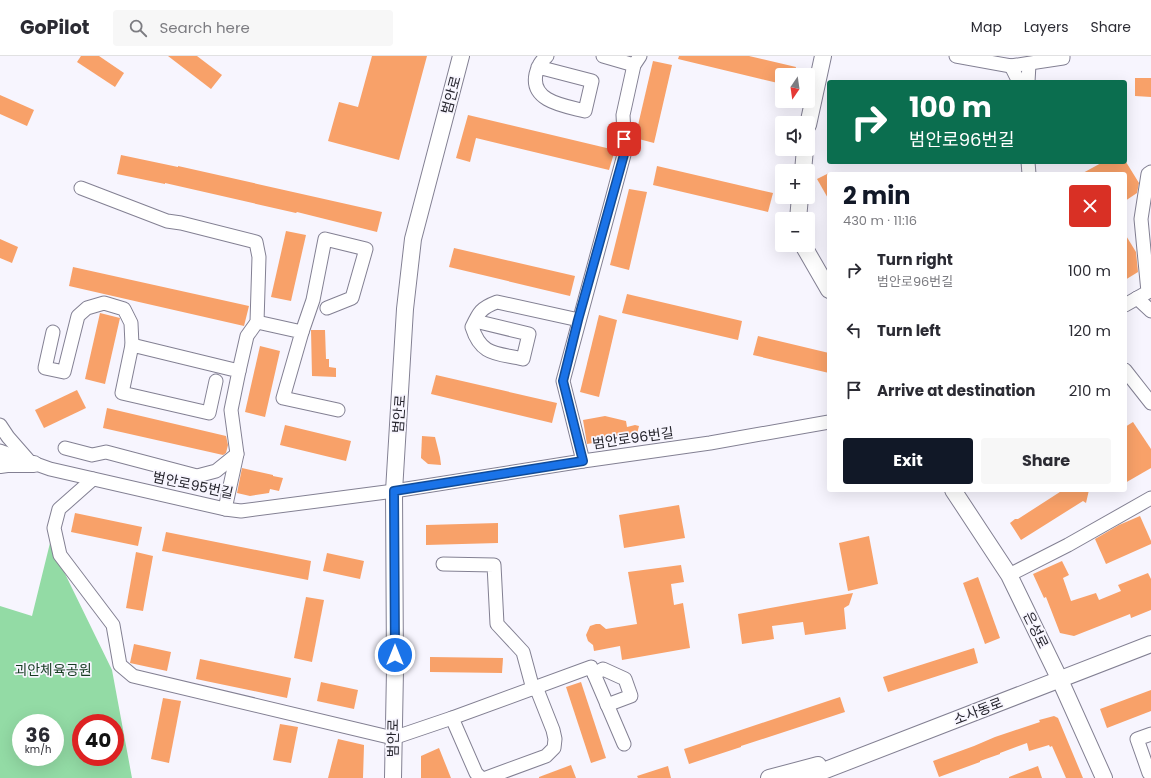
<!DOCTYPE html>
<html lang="en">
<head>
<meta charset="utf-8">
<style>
  body { margin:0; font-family:Poppins,"Noto Sans KR",sans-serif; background:#f7f7f7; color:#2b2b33; height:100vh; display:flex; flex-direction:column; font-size:15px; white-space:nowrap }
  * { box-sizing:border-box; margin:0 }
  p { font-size:13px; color:#7c7c81 }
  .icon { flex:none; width:22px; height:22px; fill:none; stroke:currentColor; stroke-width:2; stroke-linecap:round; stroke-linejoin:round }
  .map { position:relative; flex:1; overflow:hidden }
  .details { position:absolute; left:827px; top:116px; width:300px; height:320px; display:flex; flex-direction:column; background:#fff; border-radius:4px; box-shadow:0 4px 16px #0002 }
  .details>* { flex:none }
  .banner { position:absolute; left:827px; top:24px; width:300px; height:84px; border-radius:4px; box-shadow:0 4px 16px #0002; background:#0b6e4f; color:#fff; overflow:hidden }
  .needle { width:26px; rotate:193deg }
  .tools { position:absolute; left:775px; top:12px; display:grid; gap:8px }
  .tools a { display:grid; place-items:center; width:40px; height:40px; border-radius:4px; background:#fff; box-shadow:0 4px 16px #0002; font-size:20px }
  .speed { position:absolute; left:12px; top:658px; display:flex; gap:8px; font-size:20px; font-weight:700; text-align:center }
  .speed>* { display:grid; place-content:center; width:52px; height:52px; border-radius:50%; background:#fff; box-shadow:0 4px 16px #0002; line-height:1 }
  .speed small { font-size:10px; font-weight:400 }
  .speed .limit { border:6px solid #d22; background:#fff; color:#111 }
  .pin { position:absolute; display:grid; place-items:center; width:34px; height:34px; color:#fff; margin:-17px; border-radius:8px; box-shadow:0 2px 6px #0006 }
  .me { position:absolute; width:44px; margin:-22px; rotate:0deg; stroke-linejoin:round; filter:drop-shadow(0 0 3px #0008) }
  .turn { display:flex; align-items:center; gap:14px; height:84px; padding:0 16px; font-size:18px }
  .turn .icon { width:52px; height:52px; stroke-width:2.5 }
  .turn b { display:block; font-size:28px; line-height:34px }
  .round { display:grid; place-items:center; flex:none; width:42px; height:42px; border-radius:4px; background:#f7f7f7 }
  .head { display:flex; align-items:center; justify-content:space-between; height:68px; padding:0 16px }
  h1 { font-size:24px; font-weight:700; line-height:30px; color:#111827 }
  .action { display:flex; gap:8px; margin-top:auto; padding:8px 16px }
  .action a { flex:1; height:46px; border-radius:4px; background:#111827; color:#fff; font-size:16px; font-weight:700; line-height:46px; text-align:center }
  .action a+a { background:#f7f7f7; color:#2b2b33 }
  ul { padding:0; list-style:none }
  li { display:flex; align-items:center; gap:12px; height:60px; padding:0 16px }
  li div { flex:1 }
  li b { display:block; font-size:15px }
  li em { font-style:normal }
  header { display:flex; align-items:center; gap:24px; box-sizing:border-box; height:56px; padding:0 20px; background:#fff; border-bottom:1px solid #e1e1e2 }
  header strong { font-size:19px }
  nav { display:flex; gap:22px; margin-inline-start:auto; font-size:14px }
  .search { width:280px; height:36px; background:#f7f7f7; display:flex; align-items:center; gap:10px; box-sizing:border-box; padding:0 14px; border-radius:4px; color:#7c7c81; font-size:15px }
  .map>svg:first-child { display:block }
</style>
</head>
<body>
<header>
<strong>GoPilot</strong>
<div class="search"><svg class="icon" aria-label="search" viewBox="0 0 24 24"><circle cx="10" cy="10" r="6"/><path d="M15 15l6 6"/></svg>Search here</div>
<nav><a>Map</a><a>Layers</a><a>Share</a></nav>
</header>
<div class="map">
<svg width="1151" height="722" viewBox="0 0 1151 722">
  <rect width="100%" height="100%" fill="#f7f5fe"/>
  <!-- green -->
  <path fill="#93dba5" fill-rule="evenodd" d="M50,487L112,614L132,722H0V550L32,560ZM21,667H55V701H21ZM81,667H115V701H81Z"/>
  <!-- building -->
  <g fill="#f8a169">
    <polygon points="81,0 99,0 124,17 115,31 77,6"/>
    <polygon points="168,0 197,0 222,19 211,33"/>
    <polygon points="372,0 427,0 399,104 328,85 339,46 358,51"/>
    <polygon points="679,0 749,0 796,11 794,19 782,19 782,28 678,3"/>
    <polygon points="653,5 672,9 654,87 635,82"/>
    <polygon points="1135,22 1151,22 1151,41 1135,40"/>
    <polygon points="0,39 34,54 27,70 0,58"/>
    <polygon points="468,59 615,94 609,114 476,82 470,106 456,102"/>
    <polygon points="121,99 178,111 178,110 382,156 377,176 297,156 296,157 165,127 165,128 117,118"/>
    <polygon points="1103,106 1126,106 1139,127 1137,137 1125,145 1125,118 1081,118"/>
    <polygon points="657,110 773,137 768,156 653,129"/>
    <polygon points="829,117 829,144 817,123"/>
    <polygon points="629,133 647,136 629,214 610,209"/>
    <polygon points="286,175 306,179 291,245 271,241"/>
    <polygon points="1125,178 1136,196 1138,216 1125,224"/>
    <polygon points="0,183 18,191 12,207 0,202"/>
    <polygon points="454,192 575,220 570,240 449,211"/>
    <polygon points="73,211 249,250 244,270 69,230"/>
    <polygon points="627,238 742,265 738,284 622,257"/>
    <polygon points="100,257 120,262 105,328 85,323"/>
    <polygon points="599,259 617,264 599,341 580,336"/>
    <polygon points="311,274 325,274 326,303 329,303 329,311 336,312 336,321 312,320"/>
    <polygon points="758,280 829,297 829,317 753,299"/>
    <polygon points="260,290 280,295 265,361 245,356"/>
    <polygon points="436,319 557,347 552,367 431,338"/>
    <polygon points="77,334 86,352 44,372 35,354"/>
    <polygon points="107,352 226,380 228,389 226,397 223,399 103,372"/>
    <polygon points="605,360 626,365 627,371 635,369 639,370 637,378 629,381 587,388 583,364"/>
    <polygon points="1133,366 1151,393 1151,412 1125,427 1125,371"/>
    <polygon points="285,369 351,385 346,405 280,389"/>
    <polygon points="422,380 435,381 440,401 441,409 428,408 421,402"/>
    <polygon points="242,412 273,419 273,420 283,422 279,435 270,433 269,437 250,440 237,437"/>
    <polygon points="1063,434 1089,434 1086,447 1083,445 1021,484 1010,467 1015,463 1018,463"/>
    <polygon points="679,449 685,482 624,492 619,459"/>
    <polygon points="75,457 142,471 138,490 71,476"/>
    <polygon points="1140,460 1151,485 1151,488 1106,508 1095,483 1119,469"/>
    <polygon points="498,467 498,487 426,489 426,469"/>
    <polygon points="166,476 311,505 308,524 162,495"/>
    <polygon points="869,480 878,528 848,535 839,487"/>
    <polygon points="136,496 153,500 143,555 126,552"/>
    <polygon points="327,497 364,505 360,523 323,515"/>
    <polygon points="1062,505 1069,519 1063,522 1071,545 1096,537 1099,544 1121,535 1118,529 1148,517 1151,523 1151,554 1131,562 1130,558 1074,580 1060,577 1046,541 1044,542 1033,518"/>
    <polygon points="681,509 684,526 671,528 674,549 683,547 690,592 622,604 620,590 594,595 593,589 588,585 586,579 590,570 596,568 600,568 606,573 637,568 628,516"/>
    <polygon points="978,521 1000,582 985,588 963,527"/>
    <polygon points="853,537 849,549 844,552 846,573 805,579 803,566 772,570 774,583 742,588 738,558"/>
    <polygon points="306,541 324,544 312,606 294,602"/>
    <polygon points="134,588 171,596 167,615 130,607"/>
    <polygon points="974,592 978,607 888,636 883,621"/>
    <polygon points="430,601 503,602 502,617 430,616"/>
    <polygon points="200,603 291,622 287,642 196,623"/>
    <polygon points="321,626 358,634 354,653 317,645"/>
    <polygon points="581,626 606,702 591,707 566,631"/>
    <polygon points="1151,634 1151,655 1107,672 1100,653"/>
    <polygon points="840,641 845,656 741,690 741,691 689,708 684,693"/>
    <polygon points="163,642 181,645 169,707 151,703"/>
    <polygon points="1054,660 1058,662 1083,722 1066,722 1052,690 1050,691 1049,689 1029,695 1027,687 1000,697 1000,698 980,705 980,706 939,721 933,705 974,690 995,681 1040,666 1039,664"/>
    <polygon points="280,668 298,671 291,707 273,704"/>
    <polygon points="338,683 364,689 363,722 328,722"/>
    <polygon points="439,692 451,722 421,722 421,700"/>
    <polygon points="571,709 576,722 539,722 539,721"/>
    <polygon points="668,710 671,722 638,722 637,720"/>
    <polygon points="1038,710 1042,722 1009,722 1009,721"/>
  </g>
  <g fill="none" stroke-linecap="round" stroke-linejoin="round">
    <!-- minor casing -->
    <g stroke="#838093" stroke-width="15">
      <g id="minor">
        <polyline points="603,0 634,9"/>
        <polyline points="956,0 1011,10 1063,2 1063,0"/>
        <polyline points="1011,10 1019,26"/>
        <path d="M538,11L592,25L585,55C566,50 530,46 536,18C538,10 540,6 547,0"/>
        <polyline points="1028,26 1029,8"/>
        <polyline points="1028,106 1029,118"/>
        <polyline points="81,132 167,165 181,167 256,186 259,201 257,266 247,280 239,315"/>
        <polyline points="1137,242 1151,255"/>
        <polyline points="1125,249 1148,236 1141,163 1148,118 1151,116"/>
        <path d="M475,265L529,278L523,303C497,297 481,300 472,271C479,256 481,252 497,246L579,264"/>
        <polyline points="257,266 302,276 283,342 338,354"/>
        <polyline points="53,276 45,312 64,316 78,260 87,252 104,247 124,253 131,267 132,289"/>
        <polyline points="302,276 313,244 325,183 366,193 352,242 327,252"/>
        <polyline points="1125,314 1151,347"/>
        <polyline points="216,325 209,357 122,337 132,289 239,315 231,354 237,398 225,453"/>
        <polyline points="0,369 8,381 29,405"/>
        <polyline points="65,392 92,399 106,396 197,420 216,415 237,398"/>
        <polyline points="0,395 50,413 225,453 241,455 394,435 583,405 710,387 829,366"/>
        <polyline points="583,405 563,325 625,95 623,59 634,9 640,0"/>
        <polyline points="93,423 59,453 54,472 60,499 113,569 120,609 133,620 393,682 452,662 591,611 624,688"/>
        <polyline points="443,508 494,509 497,568 523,596 533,633"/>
        <polyline points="1009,519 1068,489 1151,442"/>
        <polyline points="594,618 603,613 625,623 631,640 607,649"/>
        <polyline points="452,662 476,717 481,722"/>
        <polyline points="1151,678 1137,683 1149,717 1151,716"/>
        <polyline points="486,722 546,700 554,692 555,683 553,674 536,631"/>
      </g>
    </g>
    <!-- tertiary casing -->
    <g stroke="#838093" stroke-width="18">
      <g id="tertiary">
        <polyline points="808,69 823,0"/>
        <polyline points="803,115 805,93"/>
        <polyline points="798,163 800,141"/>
        <polyline points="803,189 829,234"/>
        <polyline points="0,409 7,408 34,408"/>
        <polyline points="953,434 1009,519 1060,624 1104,722"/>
        <polyline points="393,722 395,614 394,435 405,253 413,183 461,0"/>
        <polyline points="769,722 818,709"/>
        <polyline points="805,722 1151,588"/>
      </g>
    </g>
    <!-- minor -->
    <use href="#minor" stroke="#fff" stroke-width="13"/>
    <!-- tertiary -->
    <use href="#tertiary" stroke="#fff" stroke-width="16"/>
  </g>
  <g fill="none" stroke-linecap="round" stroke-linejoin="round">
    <!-- route casing -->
    <g stroke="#114b97" stroke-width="10">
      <polyline id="route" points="395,599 394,435 583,405 563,325 578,264 625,95 624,83"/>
    </g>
    <!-- route -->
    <use href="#route" stroke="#1a73e8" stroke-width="7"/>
  </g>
  <g text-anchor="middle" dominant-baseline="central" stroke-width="3.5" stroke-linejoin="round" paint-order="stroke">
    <!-- street labels -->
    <g font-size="14" fill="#25242c" stroke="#f7f5fe">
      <text transform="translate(451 39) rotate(-75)">범안로</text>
      <text transform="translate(399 358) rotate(-86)">범안로</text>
      <text transform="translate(633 382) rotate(-8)">범안로96번길</text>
      <text transform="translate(193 429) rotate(12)">범안로95번길</text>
      <text transform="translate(1036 574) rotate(64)">은성로</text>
      <text transform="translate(978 655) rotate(-21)">소사동로</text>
      <text transform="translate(393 682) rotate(-89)">범안로</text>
    </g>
    <!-- park labels -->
    <g font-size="14" fill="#163b21" stroke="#f7f5fe">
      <text x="53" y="614">괴안체육공원</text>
    </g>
  </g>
</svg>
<div class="tools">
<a><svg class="needle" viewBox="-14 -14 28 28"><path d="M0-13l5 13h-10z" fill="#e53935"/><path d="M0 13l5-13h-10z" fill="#7c7c81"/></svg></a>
<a><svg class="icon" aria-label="sound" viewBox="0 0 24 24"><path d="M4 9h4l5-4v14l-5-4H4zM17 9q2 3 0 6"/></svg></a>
<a>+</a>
<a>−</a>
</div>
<div class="speed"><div>36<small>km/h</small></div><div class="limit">40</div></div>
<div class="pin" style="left:624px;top:83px;background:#d93025"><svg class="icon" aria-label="arrive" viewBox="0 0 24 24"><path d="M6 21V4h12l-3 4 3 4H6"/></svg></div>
<svg class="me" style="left:395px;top:599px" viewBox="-20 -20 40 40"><circle r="17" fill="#1a73e8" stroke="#fff" stroke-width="3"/><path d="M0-11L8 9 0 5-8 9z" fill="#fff"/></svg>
<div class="banner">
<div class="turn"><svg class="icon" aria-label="right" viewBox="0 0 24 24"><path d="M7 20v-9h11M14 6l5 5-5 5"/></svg><div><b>100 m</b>범안로96번길</div></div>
</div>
<section class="details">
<div class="head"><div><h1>2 min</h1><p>430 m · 11:16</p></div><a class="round" style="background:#d93025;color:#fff"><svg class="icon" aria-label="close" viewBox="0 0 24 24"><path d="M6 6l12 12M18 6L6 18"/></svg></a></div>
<ul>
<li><svg class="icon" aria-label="right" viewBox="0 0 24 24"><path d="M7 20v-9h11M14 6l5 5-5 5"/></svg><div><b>Turn right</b><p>범안로96번길</p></div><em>100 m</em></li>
<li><svg class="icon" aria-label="left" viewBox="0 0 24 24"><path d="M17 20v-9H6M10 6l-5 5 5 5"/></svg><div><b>Turn left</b></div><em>120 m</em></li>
<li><svg class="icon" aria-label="arrive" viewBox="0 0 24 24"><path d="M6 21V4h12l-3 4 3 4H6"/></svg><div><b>Arrive at destination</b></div><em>210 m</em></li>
</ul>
<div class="action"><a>Exit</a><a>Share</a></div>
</section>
</div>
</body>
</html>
